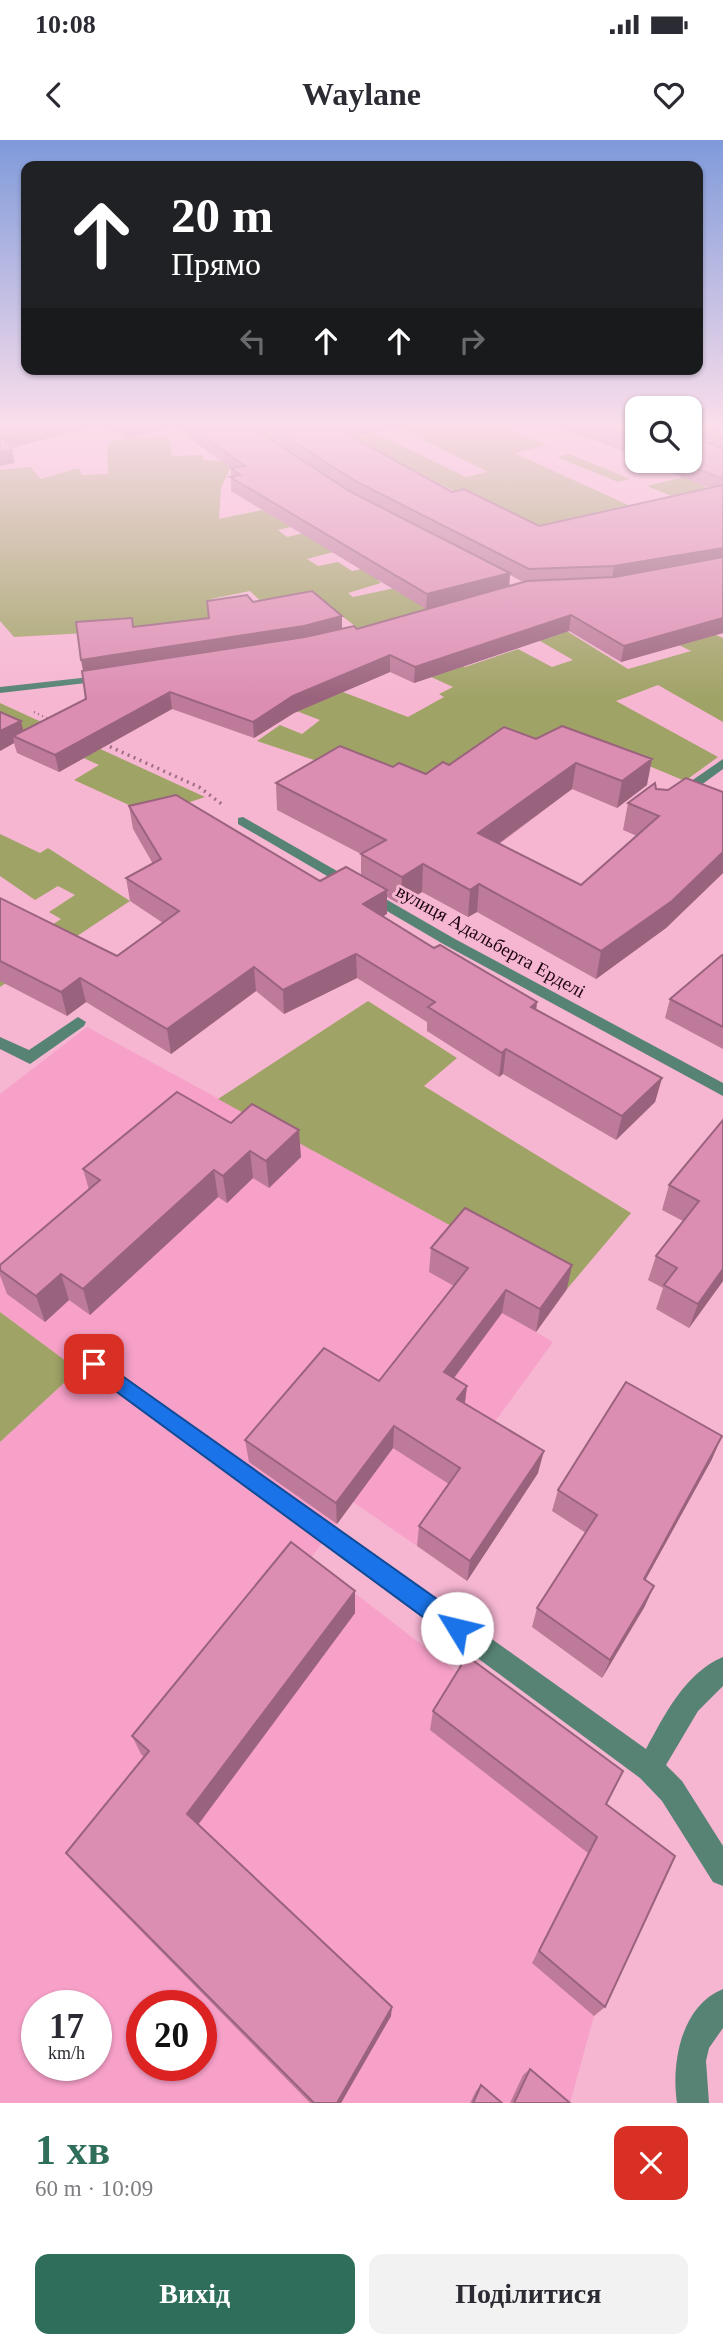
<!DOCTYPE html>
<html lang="uk">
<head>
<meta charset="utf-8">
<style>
  body { margin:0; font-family:"Times New Roman",serif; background:#f2f2f3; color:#2b2b33; height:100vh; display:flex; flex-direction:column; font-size:26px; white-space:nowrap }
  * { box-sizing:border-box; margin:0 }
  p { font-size:23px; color:#7c7c81 }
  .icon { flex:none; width:38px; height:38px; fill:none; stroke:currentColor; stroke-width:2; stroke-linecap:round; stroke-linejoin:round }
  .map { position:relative; height:1963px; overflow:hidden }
  .details { display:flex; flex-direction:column; background:#fff; flex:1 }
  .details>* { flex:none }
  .guide { position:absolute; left:21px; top:21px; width:682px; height:214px; border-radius:14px; box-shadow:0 2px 5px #0004; background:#202124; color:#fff; overflow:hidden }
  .controls { position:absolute; left:625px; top:256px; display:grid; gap:14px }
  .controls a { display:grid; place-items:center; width:77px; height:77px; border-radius:14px; background:#fff; box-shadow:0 2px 5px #0004; font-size:35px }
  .speed { position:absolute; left:21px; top:1850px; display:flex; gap:14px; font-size:35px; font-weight:700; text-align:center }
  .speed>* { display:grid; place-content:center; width:91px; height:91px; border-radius:50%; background:#fff; box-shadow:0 2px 5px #0004; line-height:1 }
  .speed small { font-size:18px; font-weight:400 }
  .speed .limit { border:10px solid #d22; background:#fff; color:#111 }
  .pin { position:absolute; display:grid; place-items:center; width:60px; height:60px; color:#fff; margin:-30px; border-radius:14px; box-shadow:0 4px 10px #0006 }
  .me { position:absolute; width:77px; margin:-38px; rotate:306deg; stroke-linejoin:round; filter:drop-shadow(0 0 5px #0008) }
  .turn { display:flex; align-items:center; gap:24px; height:147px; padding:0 35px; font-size:32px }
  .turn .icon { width:91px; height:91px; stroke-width:2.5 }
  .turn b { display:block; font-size:49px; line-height:60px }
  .lanes { display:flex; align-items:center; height:66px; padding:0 35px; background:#0003; justify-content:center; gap:35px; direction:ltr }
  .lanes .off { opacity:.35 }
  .round { display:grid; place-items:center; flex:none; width:74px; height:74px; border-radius:14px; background:#f2f2f3 }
  .headline { display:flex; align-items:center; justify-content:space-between; height:119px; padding:0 35px }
  h1 { font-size:42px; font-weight:700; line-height:52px; color:#2f6e5b }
  .action { display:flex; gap:14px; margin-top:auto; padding:14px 35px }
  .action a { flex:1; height:80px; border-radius:14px; background:#2f6e5b; color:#fff; font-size:28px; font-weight:700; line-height:80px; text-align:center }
  .action a+a { background:#f2f2f3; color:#2b2b33 }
  .status { display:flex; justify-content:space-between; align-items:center; height:49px; padding:0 35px; background:#fff; direction:ltr }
  .status svg { height:19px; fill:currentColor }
  header { display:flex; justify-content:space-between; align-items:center; height:91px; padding:0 35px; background:#fff; font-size:32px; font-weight:700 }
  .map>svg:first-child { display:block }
</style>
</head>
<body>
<div class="status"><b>10:08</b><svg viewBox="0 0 49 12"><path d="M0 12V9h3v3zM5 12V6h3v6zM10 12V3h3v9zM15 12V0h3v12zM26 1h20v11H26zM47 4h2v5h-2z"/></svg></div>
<header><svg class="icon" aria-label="back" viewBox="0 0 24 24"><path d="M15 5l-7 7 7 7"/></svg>Waylane<svg class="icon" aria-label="heart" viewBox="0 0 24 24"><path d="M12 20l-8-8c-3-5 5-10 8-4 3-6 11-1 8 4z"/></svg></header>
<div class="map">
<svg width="723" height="1963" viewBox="0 0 723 1963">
  <rect width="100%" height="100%" fill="#f6b6d2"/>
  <!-- built -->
  <path fill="#f7a0c8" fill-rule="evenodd" d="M87,887L567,1149L536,1192L553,1202L483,1298L491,1303L417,1406L353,1362L310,1419L464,1537L597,1681L662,1730L594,1876L570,1963H0V1302L78,1230L0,1172V954ZM37,1866H96V1925H37ZM142,1866H201V1925H142Z"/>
  <!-- green -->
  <g fill="#a0a366">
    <polygon points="405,285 472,285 481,288 497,285 548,305 514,313 637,369 625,381 528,388 347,297 369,290 466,337 488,332 395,286"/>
    <polygon points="133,296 169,297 172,316 203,315 203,320 233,322 221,348 219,379 262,370 291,387 278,390 287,397 365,379 337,411 307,419 318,426 338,422 352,431 394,423 375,437 381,443 348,453 353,457 404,446 440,467 359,489 325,463 274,474 250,451 211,459 209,479 104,492 14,497 0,481 0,330 31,327 40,339 79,328 82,335 108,334 107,303"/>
    <polygon points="569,314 630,339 618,342 557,317"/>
    <polygon points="723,327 703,346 723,354 723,377 647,346"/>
    <polygon points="515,459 628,529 691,511 669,500 711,493 723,498 723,582 658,545 616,561 718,617 685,641 594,603 489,620 389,645 257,601 280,585 302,594 320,580 247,552 298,530 343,552 408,577 444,557 439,554 453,547 420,532 449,519 465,527 518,509 552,527 573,520 483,468"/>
    <polygon points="0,563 205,657 151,675 74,640 99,625 0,580"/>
    <polygon points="0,694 40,713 48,708 130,761 0,847 0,819 61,779 49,772 75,755 58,746 35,760 0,736"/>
    <polygon points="368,861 457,918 424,946 631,1073 567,1149 218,959"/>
    <polygon points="0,1172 78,1230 0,1302"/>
  </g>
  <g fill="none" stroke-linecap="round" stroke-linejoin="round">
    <!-- path-far1 -->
    <polyline stroke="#9f6e84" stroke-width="2.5" stroke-dasharray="1 3.5" stroke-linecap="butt" points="34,572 51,580"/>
    <!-- path -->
    <polyline stroke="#9f6e84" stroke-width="3.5" stroke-dasharray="2 4.5" stroke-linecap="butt" points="104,604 199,647 223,665"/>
    <!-- minor -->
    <g fill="#568374" fill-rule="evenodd">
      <polygon points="108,535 113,538 112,540 0,553 0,547"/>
      <polygon points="723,619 723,629 682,659 674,659 674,653"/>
      <polygon points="243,677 455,799 723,943 723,956 445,805 238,684 238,678"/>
      <polygon points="78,877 86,882 84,886 30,924 0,909 0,897 29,910"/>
      <path d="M94,1215L646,1609C665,1574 685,1533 723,1517V1546L698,1571L666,1625L682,1641L723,1706V1746L713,1742L662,1661L640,1638L87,1230L83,1224L87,1218Z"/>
      <path d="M723,1849V1888L709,1908L706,1921L709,1963H677C671,1923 681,1866 723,1849Z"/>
    </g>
  </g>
  <!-- wall -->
  <g fill="#bd7a99" fill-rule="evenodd">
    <path d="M101,285H417L351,296L452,352L539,386L710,348L651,325L652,322L646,320H690V285H723V493L621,522L569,491L414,543L390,532L294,573L254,598L172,569L59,632L17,613L14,603L0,611L21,581L23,591L86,559L132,478L134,487L209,478L253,462L342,476V489H357L426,469L231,351V328L174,287L125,298ZM510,435L523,442L509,446Z"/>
    <polygon points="555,285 637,285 637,317"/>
    <polygon points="504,587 647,645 617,668 572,649 499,704 581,745 637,696 623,690 628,663 656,649 723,652 723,733 666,788 596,839 477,772 468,777 422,752 401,765 387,757 387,774 383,776 434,808 537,862 536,870 662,938 655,962 616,1000 503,934 499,937 427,891 427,882 357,838 284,874 256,851 171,914 86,862 67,876 0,841 0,758 117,816 163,783 130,761 126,738 153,724 133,689 129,666 320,741 361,735 361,714 277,670 276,643 393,627 426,634 449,625"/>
    <polygon points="723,815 723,909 665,878 670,859"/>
    <polygon points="723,980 723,1141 689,1188 656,1169 663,1148 648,1140 656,1116 683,1081 662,1070 669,1045"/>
    <polygon points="231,983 301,1017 269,1048 253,1038 227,1063 218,1057 90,1175 69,1160 45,1182 7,1154 0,1135 0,1125 89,1050 83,1029"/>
    <polygon points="431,1108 567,1149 536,1192 502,1173 454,1238 467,1246 465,1263 538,1333 467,1441 417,1406 419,1386 449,1344 393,1308 337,1384 249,1322 245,1300 379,1241 454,1146 429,1132"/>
    <polygon points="712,1319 645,1440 645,1466 602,1538 532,1487 537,1468 586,1393 552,1371 558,1350"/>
    <polygon points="355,1451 355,1473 198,1685 391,1876 341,1963 310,1963 78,1727 66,1713 144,1617 141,1614 132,1596"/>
    <polygon points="433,1571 606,1664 605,1867 594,1876 532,1823 588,1713 430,1590"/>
    <polygon points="530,1929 570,1963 510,1963 523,1935"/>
    <polygon points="481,1945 502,1963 470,1963 476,1951"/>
  </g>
  <!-- shaded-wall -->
  <g fill="#9a637d">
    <polygon points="50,285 98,285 4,310 2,297"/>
    <polygon points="123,285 174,285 174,287 125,298"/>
    <polygon points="346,285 417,285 334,299 334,287"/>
    <polygon points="12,310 15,323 0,326 0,312"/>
    <polygon points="723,408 723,420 612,440 614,426"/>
    <polygon points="510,433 509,448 426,470 427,454"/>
    <polygon points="571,475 569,491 414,543 415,527"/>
    <polygon points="342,476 342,492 84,536 81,520"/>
    <polygon points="723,478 723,493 621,522 624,506"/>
    <polygon points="390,515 390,532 294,573 254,598 253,582 293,556"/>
    <polygon points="170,552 172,569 59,632 55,615"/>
    <polygon points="21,581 25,598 13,596 14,603 0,611 0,591"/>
    <polygon points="652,619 647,645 617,668 622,641"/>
    <polygon points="576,623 572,649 476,720 478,693"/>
    <polygon points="723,712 723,733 666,788 596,839 601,811"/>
    <polygon points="423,724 422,752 401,765 402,737"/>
    <polygon points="479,744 477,772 468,777 470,750"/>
    <polygon points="387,750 387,774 363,788 363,764"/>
    <polygon points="356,814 357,838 284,874 283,850"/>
    <polygon points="254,827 256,851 171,914 167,889"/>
    <polygon points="80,838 86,862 67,876 61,852"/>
    <polygon points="537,862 534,886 531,867"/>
    <polygon points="506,909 503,934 499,937 502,913"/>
    <polygon points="662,938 655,962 616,1000 622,976"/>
    <polygon points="299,990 301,1017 269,1048 266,1021"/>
    <polygon points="250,1011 253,1038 227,1063 223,1036"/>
    <polygon points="214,1030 218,1057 90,1175 83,1149"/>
    <polygon points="572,1125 567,1149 536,1192 540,1169"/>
    <polygon points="723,1129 723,1141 689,1188 698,1164"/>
    <polygon points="61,1134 69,1160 45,1182 36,1156"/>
    <polygon points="506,1150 502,1173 442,1254 444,1232"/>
    <polygon points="467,1246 464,1268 457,1259"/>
    <polygon points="394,1286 393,1308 337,1384 336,1363"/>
    <polygon points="722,1296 712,1319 635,1459 644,1439"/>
    <polygon points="544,1311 538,1333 467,1441 470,1421"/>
    <polygon points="654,1446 645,1466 602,1538 610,1520"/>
    <polygon points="355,1451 355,1473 194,1690 187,1674"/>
    <polygon points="392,1867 391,1876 341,1963 337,1963"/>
  </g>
  <!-- building -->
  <g fill="#dc8eb2" stroke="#9a637d" stroke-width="2">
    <polygon points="0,285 50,285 2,297 12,310 0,312"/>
    <polygon points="187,285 249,285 349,351 510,433 427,454 230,337 240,335 231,328 245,326"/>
    <polygon points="267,285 346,285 334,287 452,352 464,349 539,386 723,345 723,408 614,426 529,429 357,342"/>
    <polygon points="589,285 637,285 637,303"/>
    <polygon points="690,285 723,285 723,299 693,288 690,296 723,309 723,339 675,320 690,320"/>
    <polygon points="723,417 723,478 624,506 571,475 415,527 390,515 293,556 253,582 170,552 55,615 13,596 86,559 82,531 305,497 354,486 357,489 527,441 615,437"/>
    <polygon points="312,451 342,476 304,486 81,520 76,482 132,478 133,487 209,478 207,461 247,455 253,462"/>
    <polygon points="0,572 21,581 0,591"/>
    <polygon points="562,586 652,619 622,641 576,623 478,693 581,745 659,676 628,663 655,643 656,649 668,650 686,638 723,652 723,712 672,761 601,811 479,744 470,750 423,724 402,737 361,714 386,700 276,643 340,606 393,627 399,623 426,634 443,622 449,625 504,587 536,599"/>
    <polygon points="176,655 320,741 346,727 387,750 363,764 434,808 440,805 537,862 531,867 662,938 622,976 506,909 502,913 428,867 435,862 356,814 283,850 254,827 167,889 80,838 61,852 0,821 0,758 117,816 179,771 126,738 161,719 129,666"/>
    <polygon points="722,815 723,815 723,887 670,859"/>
    <polygon points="177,952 231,983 252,964 299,990 266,1021 250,1011 223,1036 214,1030 83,1149 61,1134 36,1156 0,1130 0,1125 100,1040 83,1029"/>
    <polygon points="723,980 723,1129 698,1164 664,1145 677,1128 656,1116 699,1061 669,1045"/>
    <polygon points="465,1068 572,1125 540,1169 506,1150 444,1232 467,1246 457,1259 544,1311 470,1421 419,1386 460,1328 394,1286 336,1363 245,1300 324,1208 379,1241 468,1128 431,1108"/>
    <polygon points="626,1242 722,1296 644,1439 654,1446 610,1520 537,1468 597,1375 558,1350"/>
    <polygon points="291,1402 355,1451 187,1674 392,1867 337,1963 314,1963 66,1713 149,1611 132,1596"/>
    <polygon points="467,1516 623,1631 606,1664 675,1716 605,1867 539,1811 597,1697 433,1571"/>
    <polygon points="530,1929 570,1963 514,1963"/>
    <polygon points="481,1945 502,1963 473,1963"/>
  </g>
  <!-- sky -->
  <linearGradient id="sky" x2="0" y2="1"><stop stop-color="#7f9ada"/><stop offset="0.51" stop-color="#fbdeeb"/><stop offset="1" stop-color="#fbdeeb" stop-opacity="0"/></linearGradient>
  <rect width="723" height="559" fill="url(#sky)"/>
  <!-- route -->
  <polygon fill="#1a73e8" stroke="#114b97" stroke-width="2" points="94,1216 465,1479 469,1488 465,1496 457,1499 449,1496 87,1230 84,1224 87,1219"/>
  <g text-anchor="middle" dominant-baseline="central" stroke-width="6" stroke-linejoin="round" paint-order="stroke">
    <!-- street labels -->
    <g font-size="19" fill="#1c0310" stroke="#f6b6d2">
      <text transform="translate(491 801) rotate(29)">вулиця Адальберта Ерделі</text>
    </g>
  </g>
</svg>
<div class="controls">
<a><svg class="icon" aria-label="search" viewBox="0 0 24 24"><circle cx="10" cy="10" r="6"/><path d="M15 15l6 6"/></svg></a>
</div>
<div class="speed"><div>17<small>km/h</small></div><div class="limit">20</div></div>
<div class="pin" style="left:94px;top:1224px;background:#d93025"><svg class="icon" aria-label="arrive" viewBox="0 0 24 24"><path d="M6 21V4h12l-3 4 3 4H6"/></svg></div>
<svg class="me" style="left:457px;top:1488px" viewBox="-20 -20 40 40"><circle r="19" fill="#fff"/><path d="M0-13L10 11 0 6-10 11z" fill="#1a73e8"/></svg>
<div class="guide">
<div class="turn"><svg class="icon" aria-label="ahead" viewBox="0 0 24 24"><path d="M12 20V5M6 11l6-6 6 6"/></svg><div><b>20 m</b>Прямо</div></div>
<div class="lanes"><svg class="icon off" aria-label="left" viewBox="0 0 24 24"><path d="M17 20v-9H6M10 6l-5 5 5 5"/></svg><svg class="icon" aria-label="ahead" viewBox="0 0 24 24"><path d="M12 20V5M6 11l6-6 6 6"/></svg><svg class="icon" aria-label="ahead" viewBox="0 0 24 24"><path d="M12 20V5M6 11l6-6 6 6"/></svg><svg class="icon off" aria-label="right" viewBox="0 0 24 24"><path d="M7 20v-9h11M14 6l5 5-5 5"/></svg></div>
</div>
</div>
<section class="details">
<div class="headline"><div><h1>1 хв</h1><p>60 m · 10:09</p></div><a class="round" style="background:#d93025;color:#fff"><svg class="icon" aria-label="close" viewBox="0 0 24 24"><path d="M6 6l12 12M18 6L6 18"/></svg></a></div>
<div class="action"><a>Вихід</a><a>Поділитися</a></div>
</section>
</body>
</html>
